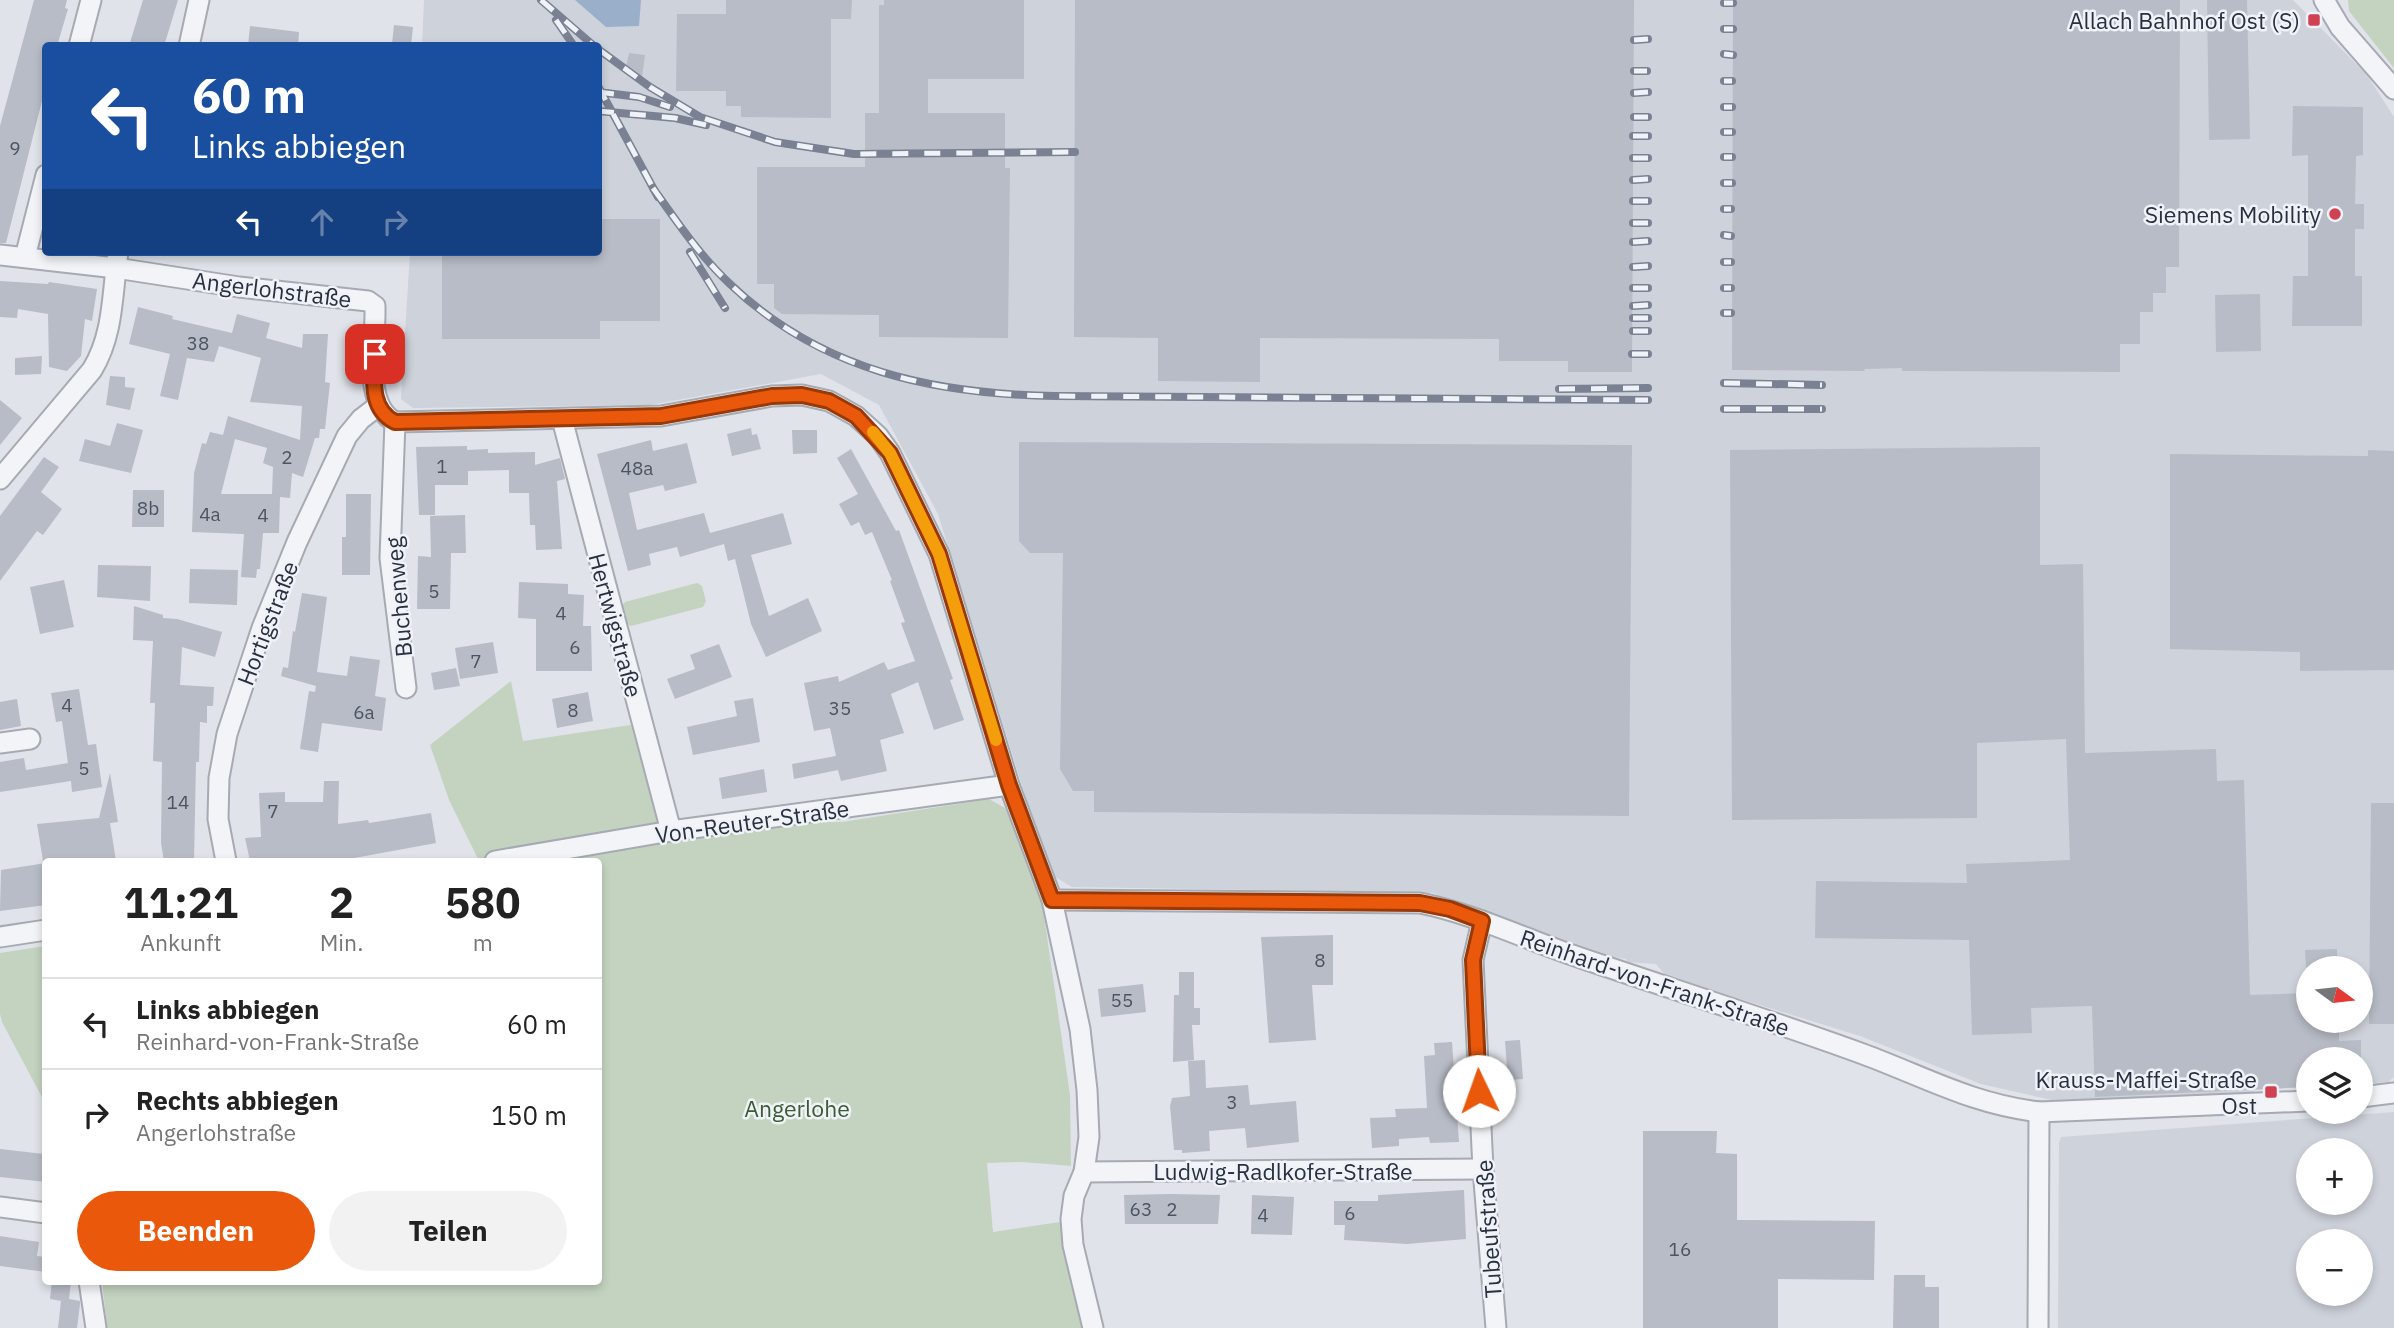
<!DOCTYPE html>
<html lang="de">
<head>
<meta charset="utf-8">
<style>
  body { margin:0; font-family:"IBM Plex Sans",sans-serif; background:#f2f2f2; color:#222; height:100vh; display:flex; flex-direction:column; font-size:26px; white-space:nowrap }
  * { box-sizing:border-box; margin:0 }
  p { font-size:23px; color:#767676 }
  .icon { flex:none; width:38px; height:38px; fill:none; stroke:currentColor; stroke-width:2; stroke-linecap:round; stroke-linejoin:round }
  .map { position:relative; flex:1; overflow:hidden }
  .sheet { position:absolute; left:42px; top:858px; width:560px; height:427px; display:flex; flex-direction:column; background:#fff; border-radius:7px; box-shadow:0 4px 10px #0003 }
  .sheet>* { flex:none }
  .banner { position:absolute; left:42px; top:42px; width:560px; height:214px; border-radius:7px; box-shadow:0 4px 10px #0003; background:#1a4fa0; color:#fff; overflow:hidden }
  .needle { width:46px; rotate:105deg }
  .tools { position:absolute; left:2296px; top:956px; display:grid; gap:14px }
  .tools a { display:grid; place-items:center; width:77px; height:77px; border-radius:50%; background:#fff; box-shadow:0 4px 10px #0003; font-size:35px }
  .pin { position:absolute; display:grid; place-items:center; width:60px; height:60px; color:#fff; margin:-30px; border-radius:14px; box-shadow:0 4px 10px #0006 }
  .me { position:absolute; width:77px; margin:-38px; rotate:357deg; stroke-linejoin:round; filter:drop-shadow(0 0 5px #0008) }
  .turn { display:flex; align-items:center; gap:24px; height:147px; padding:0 35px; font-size:32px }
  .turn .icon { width:91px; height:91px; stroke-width:2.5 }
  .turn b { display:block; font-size:49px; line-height:60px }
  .lanes { display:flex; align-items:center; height:66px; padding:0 35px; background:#0003; justify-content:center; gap:35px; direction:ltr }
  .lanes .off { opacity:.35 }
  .eta { display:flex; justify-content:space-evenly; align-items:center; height:119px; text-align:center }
  .eta b { font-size:42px; font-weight:700; line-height:49px }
  .button { display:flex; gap:14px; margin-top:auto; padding:14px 35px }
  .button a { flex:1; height:80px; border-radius:42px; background:#ea580c; color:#fff; font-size:28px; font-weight:700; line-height:80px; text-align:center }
  .button a+a { background:#f2f2f2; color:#222 }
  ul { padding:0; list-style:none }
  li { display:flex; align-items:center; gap:21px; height:91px; padding:0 35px; border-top:2px solid #e0e0e0 }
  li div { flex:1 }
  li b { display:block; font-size:26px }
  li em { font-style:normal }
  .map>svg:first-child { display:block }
</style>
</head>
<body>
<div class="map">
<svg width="2394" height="1328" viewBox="0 0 2394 1328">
  <rect width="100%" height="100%" fill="#e0e3e9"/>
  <!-- built -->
  <g fill="#ced2db" fill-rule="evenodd">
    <path d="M424,0H2293L2367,75L2394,117V1077L2388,1082L2361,1084V1059H2308V1087L2254,1090L2253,1093L2056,1101L1981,1084L1860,1036L1666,976L1656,964L1627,962L1626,959L1614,957L1433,893L1072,887L1049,873L938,514L879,405L821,374L650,405L413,408L401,399L410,252H598V46L422,45ZM2308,968H2361V1020H2308Z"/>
    <path d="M2394,1112V1328H2058L2059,1143L2061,1137ZM2308,1150H2361V1202H2308ZM2308,1241H2361V1293H2308Z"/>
  </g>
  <!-- green -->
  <g fill="#c4d3c0">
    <polygon points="2348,0 2394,0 2394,68 2349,11"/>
    <polygon points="697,583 702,586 706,601 703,607 631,626 626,623 622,606 625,602"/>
    <polygon points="511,681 523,741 631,725 658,824 842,822 989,799 1005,808 1039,881 1070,1095 1071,1166 1022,1162 987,1163 993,1232 1060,1222 1085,1328 107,1328 102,1281 598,1281 598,861 479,861 449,800 430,745"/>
    <polygon points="45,946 46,946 45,1103 2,1022 0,1014 0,953"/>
  </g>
  <!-- water -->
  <polygon fill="#9aafca" points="575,0 641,0 639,26 606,27"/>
  <!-- building -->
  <g fill="#b7bcc6" fill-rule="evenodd">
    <polygon points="34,0 67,0 65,8 68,9 57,46 46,46 46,85 6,243 0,243 0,126"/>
    <polygon points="143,0 178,0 164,46 129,46"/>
    <polygon points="726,0 852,0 851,19 831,19 831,118 741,117 741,106 726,106 726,91 676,91 677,14 726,14"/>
    <polygon points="884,0 1024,0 1024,79 928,79 928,113 1005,113 1005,168 1010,168 1008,338 879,337 879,315 782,314 774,308 774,284 757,284 757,167 865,167 865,113 879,113 879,5 884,5"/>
    <polygon points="1075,0 1634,0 1632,372 1568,372 1568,361 1499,361 1499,339 1260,338 1260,382 1158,381 1158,338 1074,337"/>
    <polygon points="1733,0 2180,0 2179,267 2166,267 2166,293 2153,293 2153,312 2140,312 2140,344 2120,344 2120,372 1902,371 1902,368 1864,369 1865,371 1732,370"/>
    <polygon points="2207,0 2247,0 2250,139 2209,140"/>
    <polygon points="394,25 413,27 411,46 392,44"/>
    <polygon points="250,26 299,32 298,46 248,46"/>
    <polygon points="629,53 645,55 642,77 626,67"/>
    <polygon points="2293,106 2363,107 2363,155 2356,156 2355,204 2364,204 2364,229 2355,229 2355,276 2362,276 2362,326 2292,326 2293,276 2308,276 2308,155 2292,156"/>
    <polygon points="598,219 660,219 660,321 600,321 600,339 442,339 442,252 598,252"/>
    <polygon points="0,281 48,284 49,282 97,289 92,321 85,319 81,356 67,371 49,367 48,314 18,309 17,318 0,317"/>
    <polygon points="2260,294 2261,351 2216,352 2215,295"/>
    <path d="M138,307L173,316L172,319L232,333L237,314L270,323L266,338L302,348L303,334H328L325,382L330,383L325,429H320L319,438H315L303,477L292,473L290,498L280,497L279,533H263L260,569H257L256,578L241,577L244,534L192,532L194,473L202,443L206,444L210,432L223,435L228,416L300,440L302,406L250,402L261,358L219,346L214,362L187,358L178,400L160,396L170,354L129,344ZM235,439L267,448L263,463L273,467L272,494H221Z"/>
    <polygon points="42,356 41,374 15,375 15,358"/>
    <polygon points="110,376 125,377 125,387 135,388 130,410 106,405"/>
    <polygon points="0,400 22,418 0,445"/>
    <polygon points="117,423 143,430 131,473 79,461 85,439 110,446"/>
    <polygon points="751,428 752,435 757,434 761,449 732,456 727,434"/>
    <polygon points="792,430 817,430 817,453 793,454"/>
    <polygon points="651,440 653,451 687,443 697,483 665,491 663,485 629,493 637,530 704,513 710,533 783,513 792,544 751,555 769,616 808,598 822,631 766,657 751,624 735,559 728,561 724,544 680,557 677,547 649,554 651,565 628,571 597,454"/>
    <polygon points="1019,442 1632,445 1629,816 1094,812 1094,791 1073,791 1060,769 1063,553 1030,553 1019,541"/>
    <polygon points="467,446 467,450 488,449 488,453 535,452 535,465 560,458 565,479 557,481 562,549 536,550 535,525 530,525 529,493 509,493 509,470 468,471 468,485 435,485 435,515 419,515 416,447"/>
    <polygon points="2040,447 2040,565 2083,564 2085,753 2216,749 2217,781 2244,780 2250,995 2308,993 2308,1020 2339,1020 2339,1041 2361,1040 2361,1059 2308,1059 2308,1087 2095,1097 2092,1006 2031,1008 2032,1033 1972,1035 1969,940 1815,938 1816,881 1967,883 1966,864 2070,860 2066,739 1977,743 1977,818 1732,820 1730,450"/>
    <polygon points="851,449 896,531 899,530 953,679 950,680 964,720 934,730 918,682 891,694 904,733 880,740 887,771 841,781 838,770 794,779 792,764 836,756 830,728 814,731 804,683 838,676 839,682 884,662 888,670 915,661 901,623 905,622 890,581 892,580 872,532 865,535 859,522 851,526 839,504 858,494 837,458"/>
    <polygon points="2368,450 2394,451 2394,670 2300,671 2300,652 2170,649 2170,454 2368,456"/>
    <polygon points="44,457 59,467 41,492 62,509 43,535 37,531 0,581 0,516"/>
    <polygon points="133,490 164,490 164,527 132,527"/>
    <polygon points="346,494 371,494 370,575 342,575 342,537 346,537"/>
    <polygon points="465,515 466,553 451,553 450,609 417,609 418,556 431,557 430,516"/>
    <polygon points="98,565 151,566 150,601 97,597"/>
    <polygon points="190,569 238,570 237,605 189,603"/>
    <polygon points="64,580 74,627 40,634 30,587"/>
    <polygon points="519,582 568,584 568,594 584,595 583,626 591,626 592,671 536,671 536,619 518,618"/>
    <polygon points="302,593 327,597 317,672 347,676 350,656 380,660 375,696 386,698 382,731 322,723 318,752 300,749 309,691 315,692 316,686 281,676 283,667 288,668 293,631 295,632"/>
    <polygon points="134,606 163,615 163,618 177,619 222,632 215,657 182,647 180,685 214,687 213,706 207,706 207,723 200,722 199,762 196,762 194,861 164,861 161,843 162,762 153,761 155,703 150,703 153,641 133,640"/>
    <polygon points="493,642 498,673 460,679 455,648"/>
    <polygon points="719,644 732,677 675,699 667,679 695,669 690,655"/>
    <polygon points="456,668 460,686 434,690 431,673"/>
    <polygon points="79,689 88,745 96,744 102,787 72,792 71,781 0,792 0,762 24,758 26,770 68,763 62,721 56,722 51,693"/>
    <polygon points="588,692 593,721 557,728 552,699"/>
    <polygon points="753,698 760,742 693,755 687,727 737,716 734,701"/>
    <polygon points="17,699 21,726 0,730 0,702"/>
    <polygon points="764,769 767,792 722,799 719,778"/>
    <polygon points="110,773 118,822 110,823 116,861 43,861 37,824 99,818"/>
    <polygon points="324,781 339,781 338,824 368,820 369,823 431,813 436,843 338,861 250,861 245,838 261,837 259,793 285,792 285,802 323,802"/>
    <polygon points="2371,803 2394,803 2394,1024 2369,1024"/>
    <polygon points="46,863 46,905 0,911 1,870"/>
    <polygon points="1333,935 1333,985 1312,985 1316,1040 1269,1043 1261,937"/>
    <polygon points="2337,949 2337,968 2306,968 2305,950"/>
    <polygon points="1179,972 1194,972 1194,1008 1200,1008 1200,1025 1192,1025 1194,1060 1173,1062 1174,995 1179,995"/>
    <polygon points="1143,984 1146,1012 1101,1017 1098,989"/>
    <polygon points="1520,1040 1523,1079 1508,1080 1505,1041"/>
    <polygon points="1452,1042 1459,1142 1430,1143 1429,1137 1399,1139 1399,1146 1372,1148 1370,1118 1396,1117 1395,1109 1427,1108 1424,1056 1435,1055 1434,1043"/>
    <polygon points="1205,1060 1206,1088 1248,1085 1250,1105 1296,1101 1299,1142 1247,1148 1245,1128 1209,1131 1210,1151 1182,1153 1182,1150 1174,1150 1170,1106 1172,1098 1190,1096 1188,1061"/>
    <polygon points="1643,1131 1717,1131 1716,1153 1737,1154 1737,1220 1875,1221 1874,1280 1778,1279 1778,1328 1643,1328"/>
    <polygon points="0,1149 44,1154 46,1182 0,1177"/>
    <polygon points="1464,1190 1466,1239 1407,1244 1344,1240 1345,1225 1334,1225 1334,1201 1378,1201 1378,1195"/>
    <polygon points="1171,1194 1220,1195 1218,1224 1125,1224 1124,1195"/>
    <polygon points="1252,1195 1294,1197 1292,1235 1251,1234"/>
    <polygon points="0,1236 39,1242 37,1256 46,1257 46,1272 0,1266"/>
    <polygon points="1894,1275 1925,1275 1925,1287 1939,1287 1939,1328 1893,1328"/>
    <polygon points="52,1281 71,1281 69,1299 80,1301 80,1304 77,1328 58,1328 61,1301 50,1299"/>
  </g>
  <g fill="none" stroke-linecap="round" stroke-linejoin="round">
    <!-- street casing -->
    <g stroke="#a5aab3" stroke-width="23">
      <g id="street">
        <polyline points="2324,0 2340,27 2394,89"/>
        <polyline points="79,46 91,0"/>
        <polyline points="189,46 199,0"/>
        <path d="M0,255L116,268L239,287L368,301L375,306V314C375,346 363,405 395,422L661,416L772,396L802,395L829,401L856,416L878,436L890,453L939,554L1009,785L1052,900L1080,1029L1087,1090L1089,1137L1084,1172L1074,1196L1071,1219L1073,1245L1093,1328"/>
        <polyline points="25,257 46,175"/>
        <polyline points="562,419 671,831"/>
        <polyline points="395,422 390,558 406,688"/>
        <path d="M0,479L92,370C114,334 112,293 118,252"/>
        <polyline points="0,743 30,739"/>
        <polyline points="226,861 218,819 219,778 227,734 262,628 297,542 347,436 361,419 378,406"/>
        <polyline points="495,861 671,831 1009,785"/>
        <path d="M1052,900L1420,903C1475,914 1527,940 1581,958C1675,990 1770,1020 1863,1054C1925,1077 1972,1104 2039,1112L2308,1101"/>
        <polyline points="1482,921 1473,960 1483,1169 1496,1328"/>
        <polyline points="0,937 46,930"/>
        <polyline points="2361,1097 2394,1093"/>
        <polyline points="1084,1172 1483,1169"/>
        <polyline points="0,1207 46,1213"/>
        <polyline points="89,1281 96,1328"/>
        <polyline points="2038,1328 2039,1112"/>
      </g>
    </g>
    <!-- street -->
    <use href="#street" stroke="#f2f4f7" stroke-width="19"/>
    <!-- rail casing -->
    <g stroke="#798193" stroke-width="8">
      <g id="rail">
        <polyline points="541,0 594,46"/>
        <polyline points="1724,3 1733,3"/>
        <polyline points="556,20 574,46"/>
        <polyline points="1724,29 1733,29"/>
        <polyline points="1634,40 1648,39"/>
        <polyline points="598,49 650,87 700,117 775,142 854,154 1075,152"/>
        <polyline points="1724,54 1733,55"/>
        <polyline points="1634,71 1647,71"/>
        <polyline points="1724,81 1732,81"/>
        <polyline points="598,86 658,197"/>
        <polyline points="598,92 639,97 670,107"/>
        <polyline points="1634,93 1648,92"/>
        <polyline points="1724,107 1732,107"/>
        <polyline points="598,111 675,118 706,125"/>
        <polyline points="1634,117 1648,117"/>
        <polyline points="1724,132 1732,132"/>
        <polyline points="1633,136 1648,136"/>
        <polyline points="1724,157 1732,157"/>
        <polyline points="1633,158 1648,158"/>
        <polyline points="1633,180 1648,179"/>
        <polyline points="1724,183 1732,183"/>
        <path d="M653,188C677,222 700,256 730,284C821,371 934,394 1055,396L1648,400"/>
        <polyline points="1633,201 1648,201"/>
        <polyline points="1724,209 1731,209"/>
        <polyline points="1633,223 1648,223"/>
        <polyline points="1724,235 1731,236"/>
        <polyline points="1633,242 1648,241"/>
        <polyline points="690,252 725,308"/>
        <polyline points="1724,262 1731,262"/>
        <polyline points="1633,267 1648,266"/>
        <polyline points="1633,288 1648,288"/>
        <polyline points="1724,288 1731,288"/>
        <polyline points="1633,306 1648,305"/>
        <polyline points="1724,313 1731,313"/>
        <polyline points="1633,318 1648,318"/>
        <polyline points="1633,331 1648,331"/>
        <polyline points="1632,354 1648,354"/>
        <polyline points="1724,383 1822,385"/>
        <polyline points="1559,389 1648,388"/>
        <polyline points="1724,409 1822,409"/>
      </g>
    </g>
    <!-- rail -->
    <use href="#rail" stroke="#eff2f6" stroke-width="5" stroke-dasharray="16" stroke-linecap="butt"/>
  </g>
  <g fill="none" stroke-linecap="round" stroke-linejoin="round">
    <!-- route casing -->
    <g stroke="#983908" stroke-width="18">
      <path id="route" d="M375,354C374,379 369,409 395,422L661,416L772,396L802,395L829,401L856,416L890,453L939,554L1009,785L1052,900L1420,903L1450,909L1482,921L1473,960L1479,1091"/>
    </g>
    <!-- route -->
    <use href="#route" stroke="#ea580c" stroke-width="12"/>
    <!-- slow -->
    <polyline stroke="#f59e0b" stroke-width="12" points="873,432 890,453 939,554 996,740"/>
  </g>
  <!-- markers -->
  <g fill="#d04252" stroke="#eff2f6" stroke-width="2.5">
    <rect x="2307" y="13" width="14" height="14" rx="3.5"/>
    <circle cx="2335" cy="214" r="7"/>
    <rect x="2264" y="1085" width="14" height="14" rx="3.5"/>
  </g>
  <g text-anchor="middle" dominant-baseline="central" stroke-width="5" stroke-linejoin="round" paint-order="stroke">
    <!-- number labels -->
    <g font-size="19" fill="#4c5362">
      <text x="15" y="148">9</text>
      <text x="198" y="343">38</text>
      <text x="287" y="457">2</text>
      <text x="442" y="466">1</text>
      <text x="637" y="468">48a</text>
      <text x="148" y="508">8b</text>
      <text x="210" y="514">4a</text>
      <text x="263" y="515">4</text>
      <text x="434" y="591">5</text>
      <text x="561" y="613">4</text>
      <text x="575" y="647">6</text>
      <text x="476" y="661">7</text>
      <text x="67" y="705">4</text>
      <text x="840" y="708">35</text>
      <text x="573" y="710">8</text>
      <text x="364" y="712">6a</text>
      <text x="84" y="768">5</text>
      <text x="178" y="802">14</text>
      <text x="273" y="811">7</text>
      <text x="1320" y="960">8</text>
      <text x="1122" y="1000">55</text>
      <text x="1232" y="1102">3</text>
      <text x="1141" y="1209">63</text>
      <text x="1172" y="1209">2</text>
      <text x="1350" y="1213">6</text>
      <text x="1263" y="1215">4</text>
      <text x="1680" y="1249">16</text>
    </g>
    <!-- poi labels -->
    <g font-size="23" fill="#283041" stroke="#eff2f6" text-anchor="end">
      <text x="2300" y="20">Allach Bahnhof Ost (S)</text>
      <text x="2321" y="214">Siemens Mobility</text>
      <text x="2257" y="1079">Krauss-Maffei-Straße<tspan x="2257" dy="26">Ost</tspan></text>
    </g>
    <!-- street labels -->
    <g font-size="23" fill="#283041" stroke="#eff2f6">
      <text transform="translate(272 289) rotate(7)">Angerlohstraße</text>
      <text transform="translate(398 597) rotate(-95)">Buchenweg</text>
      <text transform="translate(267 623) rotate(-69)">Hortigstraße</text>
      <text transform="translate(616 625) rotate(75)">Hertwigstraße</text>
      <text transform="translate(752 821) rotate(-8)">Von-Reuter-Straße</text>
      <text transform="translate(1655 982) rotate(19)">Reinhard-von-Frank-Straße</text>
      <text x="1283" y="1171">Ludwig-Radlkofer-Straße</text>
      <text transform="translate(1488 1229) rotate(-94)">Tubeufstraße</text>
    </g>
    <!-- park labels -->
    <g font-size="23" fill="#3b5c35" stroke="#eff2f6">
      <text x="797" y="1108">Angerlohe</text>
    </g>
  </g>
</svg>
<div class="tools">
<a><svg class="needle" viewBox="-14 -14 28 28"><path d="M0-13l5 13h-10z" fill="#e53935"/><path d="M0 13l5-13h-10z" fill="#767676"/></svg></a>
<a><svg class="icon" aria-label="layers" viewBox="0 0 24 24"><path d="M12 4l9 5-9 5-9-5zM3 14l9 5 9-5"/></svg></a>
<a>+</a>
<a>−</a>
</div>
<div class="pin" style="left:375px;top:354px;background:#d93025"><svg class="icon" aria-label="arrive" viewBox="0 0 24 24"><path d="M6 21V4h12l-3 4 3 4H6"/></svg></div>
<svg class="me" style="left:1479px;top:1091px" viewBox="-20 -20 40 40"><circle r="19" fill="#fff"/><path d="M0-13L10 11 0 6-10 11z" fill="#ea580c"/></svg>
<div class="banner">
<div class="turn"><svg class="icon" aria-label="left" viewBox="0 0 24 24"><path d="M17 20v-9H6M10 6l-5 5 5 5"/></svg><div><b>60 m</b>Links abbiegen</div></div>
<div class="lanes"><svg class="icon" aria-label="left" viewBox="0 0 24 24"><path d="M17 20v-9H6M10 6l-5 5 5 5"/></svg><svg class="icon off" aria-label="ahead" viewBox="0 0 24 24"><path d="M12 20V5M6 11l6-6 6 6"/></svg><svg class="icon off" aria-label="right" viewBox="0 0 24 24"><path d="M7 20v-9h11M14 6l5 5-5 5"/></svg></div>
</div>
<section class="sheet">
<div class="eta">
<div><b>11:21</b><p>Ankunft</p></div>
<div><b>2</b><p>Min.</p></div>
<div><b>580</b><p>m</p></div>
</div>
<ul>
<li><svg class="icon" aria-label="left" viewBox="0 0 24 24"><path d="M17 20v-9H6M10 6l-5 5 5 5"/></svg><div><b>Links abbiegen</b><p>Reinhard-von-Frank-Straße</p></div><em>60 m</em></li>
<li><svg class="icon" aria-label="right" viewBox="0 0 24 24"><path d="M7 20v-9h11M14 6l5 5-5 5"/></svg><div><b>Rechts abbiegen</b><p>Angerlohstraße</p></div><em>150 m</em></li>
</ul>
<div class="button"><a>Beenden</a><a>Teilen</a></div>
</section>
</div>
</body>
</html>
